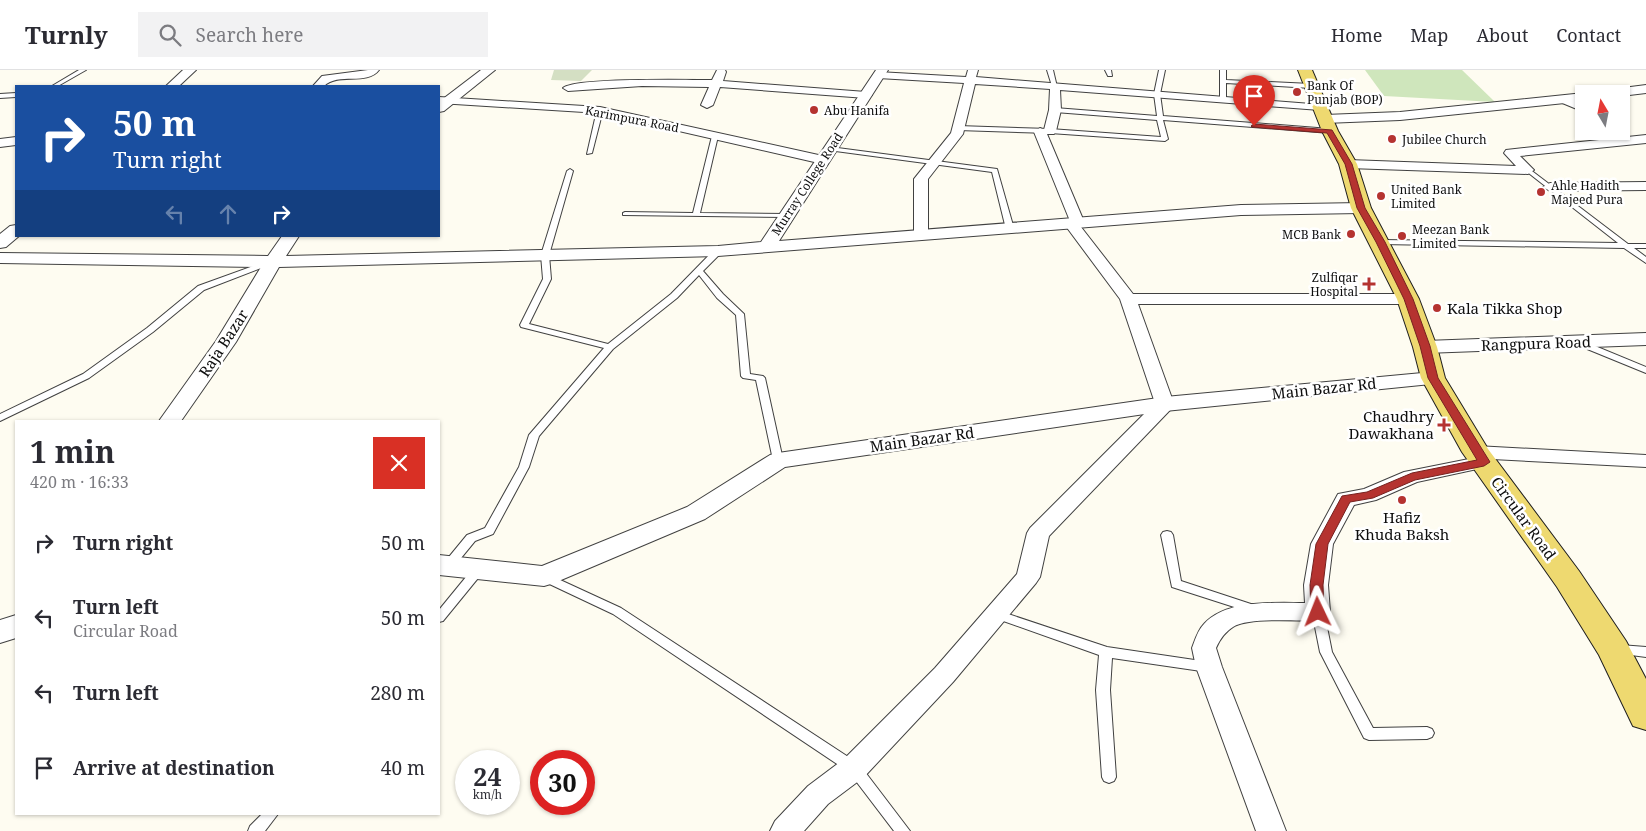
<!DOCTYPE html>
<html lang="en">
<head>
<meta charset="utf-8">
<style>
  body { margin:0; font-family:"Noto Serif",serif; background:#f2f2f3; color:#2b2b33; height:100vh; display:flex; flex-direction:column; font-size:19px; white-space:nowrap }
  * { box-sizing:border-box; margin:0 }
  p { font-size:16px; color:#7c7c81 }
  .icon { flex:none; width:28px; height:28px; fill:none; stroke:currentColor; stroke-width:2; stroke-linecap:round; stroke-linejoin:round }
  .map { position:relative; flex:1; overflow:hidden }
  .side { position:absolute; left:15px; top:350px; width:425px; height:395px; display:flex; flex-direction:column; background:#fff; border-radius:0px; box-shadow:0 1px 4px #0004 }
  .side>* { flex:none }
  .guide { position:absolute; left:15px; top:15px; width:425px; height:152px; border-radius:0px; box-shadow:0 1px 4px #0004; background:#1a4fa0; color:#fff; overflow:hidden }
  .needle { width:32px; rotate:350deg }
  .fabs { position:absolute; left:1575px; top:15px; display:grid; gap:10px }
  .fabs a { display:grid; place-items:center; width:55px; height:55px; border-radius:0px; background:#fff; box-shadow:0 1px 4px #0004; font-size:25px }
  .speed { position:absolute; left:455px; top:680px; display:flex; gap:10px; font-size:25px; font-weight:700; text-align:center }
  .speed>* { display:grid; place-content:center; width:65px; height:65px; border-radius:50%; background:#fff; box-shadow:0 1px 4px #0004; line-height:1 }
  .speed small { font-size:12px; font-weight:400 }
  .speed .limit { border:8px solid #d22; background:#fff; color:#111 }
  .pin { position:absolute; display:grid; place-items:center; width:42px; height:42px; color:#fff; margin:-51px -21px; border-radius:50% 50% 50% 0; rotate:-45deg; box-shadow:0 0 5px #0007 }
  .pin .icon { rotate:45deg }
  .me { position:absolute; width:55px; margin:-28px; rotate:358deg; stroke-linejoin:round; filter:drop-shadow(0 0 4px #0008) }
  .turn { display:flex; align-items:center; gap:18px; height:105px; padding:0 15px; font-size:22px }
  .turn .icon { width:65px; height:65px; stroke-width:2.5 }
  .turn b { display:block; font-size:35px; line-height:42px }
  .lanes { display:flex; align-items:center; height:48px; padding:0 15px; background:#0003; justify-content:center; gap:25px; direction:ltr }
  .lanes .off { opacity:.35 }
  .round { display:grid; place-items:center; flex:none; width:52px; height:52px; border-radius:0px; background:#f2f2f3 }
  .headline { display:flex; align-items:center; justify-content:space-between; height:85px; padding:0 15px }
  h1 { font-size:30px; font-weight:700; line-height:38px }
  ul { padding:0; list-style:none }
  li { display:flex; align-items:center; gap:15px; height:75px; padding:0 15px }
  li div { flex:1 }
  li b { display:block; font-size:19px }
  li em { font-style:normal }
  header { display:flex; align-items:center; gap:30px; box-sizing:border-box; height:70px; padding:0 25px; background:#fff; border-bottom:1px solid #e1e1e2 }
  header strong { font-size:24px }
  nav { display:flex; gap:28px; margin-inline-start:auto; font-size:18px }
  .search { width:350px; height:45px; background:#f2f2f3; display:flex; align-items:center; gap:12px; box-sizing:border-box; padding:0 18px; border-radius:0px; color:#7c7c81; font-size:19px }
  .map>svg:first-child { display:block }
</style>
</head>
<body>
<header>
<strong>Turnly</strong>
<div class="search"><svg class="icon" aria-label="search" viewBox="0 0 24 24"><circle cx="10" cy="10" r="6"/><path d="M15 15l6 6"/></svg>Search here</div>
<nav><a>Home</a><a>Map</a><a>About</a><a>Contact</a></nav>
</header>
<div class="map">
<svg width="1646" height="761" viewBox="0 0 1646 761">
  <rect width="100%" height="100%" fill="#fefcf1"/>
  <!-- green -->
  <polygon fill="#cfe6bc" points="1365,0 1462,0 1495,32 1384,26"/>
  <!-- cemetery -->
  <polygon fill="#d4dfc3" points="554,0 592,0 581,11 551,10"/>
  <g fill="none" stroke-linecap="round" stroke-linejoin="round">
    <!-- service casing -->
    <g stroke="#414141" stroke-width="2">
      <g id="service">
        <polygon points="79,0 86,0 58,16 52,16"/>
        <polygon points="1047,0 1053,0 1057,17 1052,16"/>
        <polygon points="1105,0 1111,0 1112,6 1108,6"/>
        <polygon points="1159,0 1165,0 1160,24 1163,46 1330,59 1333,61 1330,63 1163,50 1168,69 1165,71 1050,63 958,60 955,58 958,56 1050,59 1161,67 1157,50 1055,42 1052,40 1055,38 1157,46 1154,24"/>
        <polygon points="1220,0 1226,0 1226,10 1311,14 1314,16 1311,18 1226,13 1226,29 1223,31 1220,29"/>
        <polygon points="16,23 16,27 0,28 0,24"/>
        <polygon points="600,38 603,40 592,83 587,84 597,40"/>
        <polygon points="715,64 718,66 700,143 786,144 790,146 788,147 623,145 623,143 625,142 693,143 712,66"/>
        <polygon points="830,77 997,99 1014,159 1010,161 1006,159 992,102 828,80 828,78"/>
        <polygon points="1528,98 1628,174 1646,174 1646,178 1634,178 1646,187 1646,193 1624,178 1380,174 1376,172 1380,170 1618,173 1526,101 1526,99"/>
        <polygon points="570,99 573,101 549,185 551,209 529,254 608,274 671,224 715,179 721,179 721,183 703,201 723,224 744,244 750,304 763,306 765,308 783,390 778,393 773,390 756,310 743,308 741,306 736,245 717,228 699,205 677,228 613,279 539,366 529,397 493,464 475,471 452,499 444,499 442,496 444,493 467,465 485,458 519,397 529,365 604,278 521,257 520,255 543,209 541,185 567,101"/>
        <polygon points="267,191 273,191 274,193 204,220 153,262 89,308 0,351 0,344 83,304 147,258 198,216"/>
        <polygon points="1578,269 1646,297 1646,303 1575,274 1574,272"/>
        <polygon points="1167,461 1171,462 1173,465 1181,511 1260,537 1262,540 1260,543 1256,544 1172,517 1161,465 1163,462"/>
        <polygon points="479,495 483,496 485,499 483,502 443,551 439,552 439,540 475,496"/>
        <polygon points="545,503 621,538 859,694 910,761 894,761 849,702 613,544 541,510 539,507 541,504"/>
        <polygon points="1318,538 1322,539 1324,542 1332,582 1373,658 1427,657 1432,659 1434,663 1432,667 1427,669 1369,670 1364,668 1320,582 1312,542 1314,539"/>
        <polygon points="996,540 1107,577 1208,592 1213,593 1214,597 1213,601 1208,602 1112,588 1110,620 1116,707 1114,711 1109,713 1104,711 1102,707 1096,620 1099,585 992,547 990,544 992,541"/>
        <polygon points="1620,575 1646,577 1646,587 1616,583 1614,580 1616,577"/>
        <polygon points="262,744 278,744 265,761 248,761 250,756"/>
      </g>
    </g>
    <!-- minor casing -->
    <g stroke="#414141" stroke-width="2">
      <g id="minor">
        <path d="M368,0H379C367,16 338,2 324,16H313L322,6Z"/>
        <path d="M717,0H725L726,2L723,11L866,22L872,25L866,28L720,17L713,35L707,38L701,35L709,17L642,16L568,21L563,18C574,7 690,10 712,10Z"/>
        <polygon points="968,0 978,0 976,7 1324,35 1326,37 1320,40 1060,20 1061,40 1056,61 1054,64 1047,64 1085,154 1081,157 1133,224 1408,224 1414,226 1416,229 1414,232 1408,234 1138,234 1174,334 1172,338 1049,466 1040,507 1036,513 953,612 864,707 828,734 804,761 770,761 775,751 808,716 844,689 935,598 1017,504 1027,463 1030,458 1155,333 1120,229 1065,155 1070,151 1034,62 1040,58 1044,60 1049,40 1050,19 975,14 963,64 928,109 928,166 926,169 916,169 914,166 914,109 951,63 964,13 878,8 873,5 878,2 966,7"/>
        <polygon points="439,27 600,37 823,86 829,90 823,94 600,43 439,33"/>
        <polygon points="1564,27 1584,35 1584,42 1560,32 1558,30 1560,28"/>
        <polygon points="1646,65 1646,73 1520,86 1534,100 1528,104 1348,98 1342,94 1348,90 1516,96 1504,83 1506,80"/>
        <polygon points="16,67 16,75 0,77 0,69"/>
        <polygon points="1646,112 1646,120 1550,121 1543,117 1550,113"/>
        <path d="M1476,376L1646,385V397L1492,389L1494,392L1491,396L1417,412L1376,430L1354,435L1333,474L1328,515L1330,542L1327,548L1318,551C1299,551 1248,547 1233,557C1225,562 1220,569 1216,578L1222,597L1286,761H1256L1196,597L1192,578C1195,570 1198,560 1204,554C1227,529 1274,533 1305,533L1304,515L1311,474L1338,424L1364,419L1404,402L1474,388L1469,386L1466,382L1469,378Z"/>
      </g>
    </g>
    <!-- tertiary casing -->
    <g stroke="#414141" stroke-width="2">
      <g id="tertiary">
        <polygon points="183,0 196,0 179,16 166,16"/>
        <polygon points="481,0 495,0 444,41 439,42 439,32"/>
        <polygon points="876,0 888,0 779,171 1241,135 1361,133 1367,135 1369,138 1367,141 1361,143 1241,145 718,186 279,197 236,272 181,351 159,351 216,271 261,197 0,193 0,183 268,186 282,166 299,166 286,186 718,176 761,172"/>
        <polygon points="1646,15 1646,23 1621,26 1621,24 1601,24 1607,20"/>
        <polygon points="1584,23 1587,24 1584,24 1584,31 1400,50 1325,53 1318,49 1325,45 1400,42"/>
        <polygon points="16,155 16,166 19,166 6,177 0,178 0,164 10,156"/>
        <polygon points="1646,263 1646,275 1425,283 1418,281 1415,277 1418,273 1425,271"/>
        <polygon points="1433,302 1441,303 1444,308 1441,313 1165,341 785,397 705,449 554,513 544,516 439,505 439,485 542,496 687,437 770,385 778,383 1165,327"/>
        <polygon points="16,545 16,568 0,573 0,550"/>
      </g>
    </g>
    <!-- primary casing -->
    <g stroke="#1f1f1f" stroke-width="2">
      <polygon id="primary" points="1298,0 1312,0 1338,61 1357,94 1371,138 1419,229 1437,277 1445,308 1488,379 1579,501 1626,571 1646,609 1646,660 1633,656 1599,585 1557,517 1462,382 1421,308 1413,277 1397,229 1351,138 1339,94 1322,61"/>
    </g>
    <!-- service -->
    <use href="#service" fill="#fff" fill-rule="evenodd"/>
    <!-- minor -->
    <use href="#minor" fill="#fff" fill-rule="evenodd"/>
    <!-- tertiary -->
    <use href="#tertiary" fill="#fff" fill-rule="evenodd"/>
    <!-- primary -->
    <use href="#primary" fill="#eed970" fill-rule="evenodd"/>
  </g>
  <!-- route -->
  <polygon fill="#b53330" stroke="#76211f" points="1254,54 1332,60 1352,94 1365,138 1385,172 1413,229 1430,276 1438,308 1490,392 1484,396 1415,410 1373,428 1350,432 1328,474 1323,515 1324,542 1322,546 1313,546 1311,542 1310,515 1316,474 1342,426 1367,422 1412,403 1477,390 1428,308 1420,276 1404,229 1376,172 1357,138 1345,94 1327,63 1252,57 1251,56"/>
  <!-- markers -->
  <g fill="#b53330" stroke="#fff" stroke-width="2">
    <circle cx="1297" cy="22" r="5"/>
    <circle cx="814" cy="40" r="5"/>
    <circle cx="1392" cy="69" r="5"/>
    <circle cx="1541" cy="122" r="5"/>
    <circle cx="1381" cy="126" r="5"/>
    <circle cx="1351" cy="164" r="5"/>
    <circle cx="1402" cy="166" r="5"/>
    <path d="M1366.5 206.5h5v5h5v5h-5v5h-5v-5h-5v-5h5z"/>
    <circle cx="1437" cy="238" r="5"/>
    <path d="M1441.5 347.5h5v5h5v5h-5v5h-5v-5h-5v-5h5z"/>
    <circle cx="1402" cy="430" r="5"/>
  </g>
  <g text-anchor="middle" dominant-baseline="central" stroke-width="5" stroke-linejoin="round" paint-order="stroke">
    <!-- far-poi labels -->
    <g font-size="12" fill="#0e0e0e" stroke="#fff" text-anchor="start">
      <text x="1307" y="15">Bank Of<tspan x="1307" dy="14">Punjab (BOP)</tspan></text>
      <text x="824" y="40">Abu Hanifa</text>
      <text x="1402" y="69">Jubilee Church</text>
      <text x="1551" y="115">Ahle Hadith<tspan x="1551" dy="14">Majeed Pura</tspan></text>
      <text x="1391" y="119">United Bank<tspan x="1391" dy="14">Limited</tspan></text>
      <text x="1412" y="159">Meezan Bank<tspan x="1412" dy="14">Limited</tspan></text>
      <text x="1341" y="164" text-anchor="end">MCB Bank</text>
      <text x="1358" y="207" text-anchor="end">Zulfiqar<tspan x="1358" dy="14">Hospital</tspan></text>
    </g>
    <!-- far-street labels -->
    <g font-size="12" fill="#0e0e0e" stroke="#fff">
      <text transform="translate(632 49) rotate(11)">Karimpura Road</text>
      <text transform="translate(807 114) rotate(-57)">Murray College Road</text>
    </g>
    <!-- poi labels -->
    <g font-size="15" fill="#0e0e0e" stroke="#fff" text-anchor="start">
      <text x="1447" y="238">Kala Tikka Shop</text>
      <text x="1434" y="346" text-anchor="end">Chaudhry<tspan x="1434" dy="17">Dawakhana</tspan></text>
      <text x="1402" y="447" text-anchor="middle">Hafiz<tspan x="1402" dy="17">Khuda Baksh</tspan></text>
    </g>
    <!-- street labels -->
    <g font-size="15" fill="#0e0e0e" stroke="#fff">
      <text transform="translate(223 273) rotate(-57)">Raja Bazar</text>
      <text transform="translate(1536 273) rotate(-2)">Rangpura Road</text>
      <text transform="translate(1324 318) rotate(-6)">Main Bazar Rd</text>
      <text transform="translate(922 369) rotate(-8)">Main Bazar Rd</text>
      <text transform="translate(1524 448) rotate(54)">Circular Road</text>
    </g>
  </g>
</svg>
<div class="fabs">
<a><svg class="needle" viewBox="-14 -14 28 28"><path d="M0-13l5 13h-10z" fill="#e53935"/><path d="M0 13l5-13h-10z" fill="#7c7c81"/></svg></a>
</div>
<div class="speed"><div>24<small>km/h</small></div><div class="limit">30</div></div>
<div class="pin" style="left:1254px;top:56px;background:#d93025"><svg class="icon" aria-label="arrive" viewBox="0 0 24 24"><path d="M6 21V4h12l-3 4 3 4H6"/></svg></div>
<svg class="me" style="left:1318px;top:542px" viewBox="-20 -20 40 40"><path d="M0-17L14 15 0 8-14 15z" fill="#b53330" stroke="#fff" stroke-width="4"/></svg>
<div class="guide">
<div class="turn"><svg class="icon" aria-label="right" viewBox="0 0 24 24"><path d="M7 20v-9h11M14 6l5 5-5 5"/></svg><div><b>50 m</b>Turn right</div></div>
<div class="lanes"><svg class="icon off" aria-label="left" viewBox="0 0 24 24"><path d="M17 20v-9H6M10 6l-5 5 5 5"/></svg><svg class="icon off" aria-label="ahead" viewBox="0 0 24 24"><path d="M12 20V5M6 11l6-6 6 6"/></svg><svg class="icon" aria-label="right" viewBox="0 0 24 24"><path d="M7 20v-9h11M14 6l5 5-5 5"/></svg></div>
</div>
<section class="side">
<div class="headline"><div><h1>1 min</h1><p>420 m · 16:33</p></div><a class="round" style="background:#d93025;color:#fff"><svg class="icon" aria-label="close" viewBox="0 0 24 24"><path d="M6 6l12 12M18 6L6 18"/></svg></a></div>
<ul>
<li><svg class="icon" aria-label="right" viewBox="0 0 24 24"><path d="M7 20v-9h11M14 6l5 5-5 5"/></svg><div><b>Turn right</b></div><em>50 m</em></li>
<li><svg class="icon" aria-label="left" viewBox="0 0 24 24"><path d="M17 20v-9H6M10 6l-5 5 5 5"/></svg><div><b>Turn left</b><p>Circular Road</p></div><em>50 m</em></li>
<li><svg class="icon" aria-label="left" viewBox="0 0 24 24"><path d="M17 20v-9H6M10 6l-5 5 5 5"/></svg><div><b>Turn left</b></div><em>280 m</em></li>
<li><svg class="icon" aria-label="arrive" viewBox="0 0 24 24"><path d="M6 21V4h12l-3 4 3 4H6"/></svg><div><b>Arrive at destination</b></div><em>40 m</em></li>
</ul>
</section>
</div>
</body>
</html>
